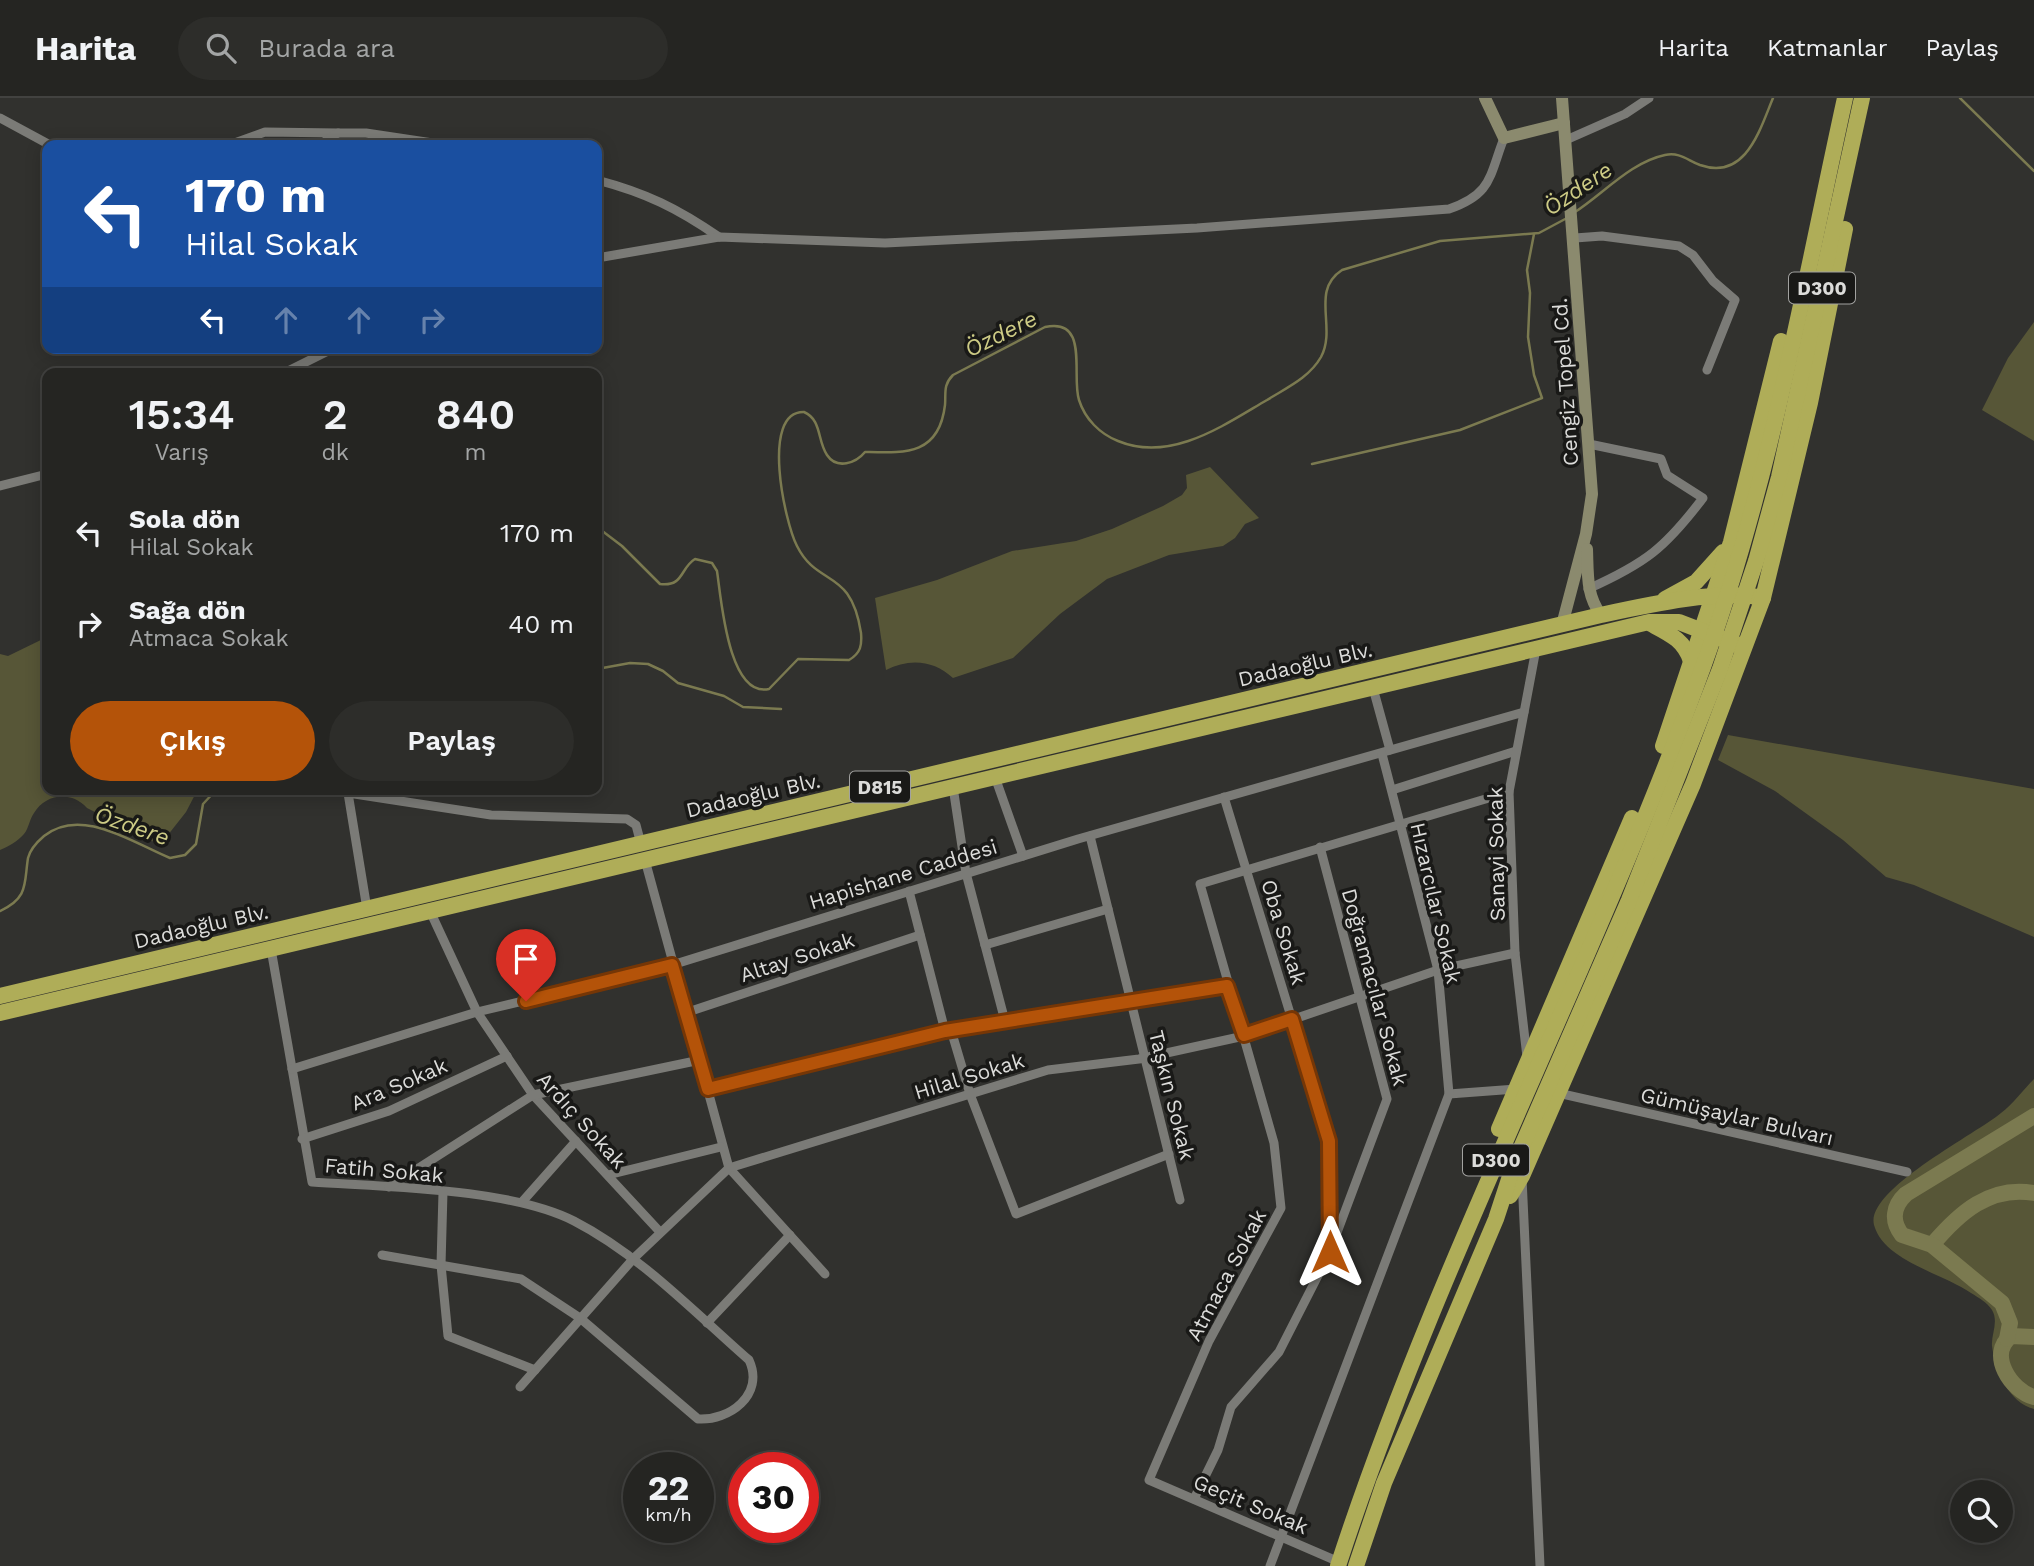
<!DOCTYPE html>
<html lang="tr">
<head>
<meta charset="utf-8">
<style>
  body { margin:0; font-family:"Work Sans",sans-serif; background:#2d2d2a; color:#f1f3f6; height:100vh; display:flex; flex-direction:column; font-size:26px; white-space:nowrap }
  * { box-sizing:border-box; margin:0 }
  p { font-size:23px; color:#a3a5a5 }
  .icon { flex:none; width:38px; height:38px; fill:none; stroke:currentColor; stroke-width:2; stroke-linecap:round; stroke-linejoin:round }
  .map { position:relative; flex:1; overflow:hidden }
  .drawer { position:absolute; left:42px; top:270px; width:560px; height:427px; display:flex; flex-direction:column; background:#252522; border-radius:14px; box-shadow:0 4px 18px #0003,0 0 0 2px #424240 }
  .drawer>* { flex:none }
  .top-card { position:absolute; left:42px; top:42px; width:560px; height:214px; border-radius:14px; box-shadow:0 4px 18px #0003,0 0 0 2px #424240; background:#1a4fa0; color:#fff; overflow:hidden }
  .fabs { position:absolute; left:1950px; top:1382px; display:grid; gap:14px }
  .fabs a { display:grid; place-items:center; width:63px; height:63px; border-radius:50%; background:#252522; box-shadow:0 4px 18px #0003,0 0 0 2px #424240; font-size:35px }
  .speed { position:absolute; left:623px; top:1354px; display:flex; gap:14px; font-size:35px; font-weight:700; text-align:center }
  .speed>* { display:grid; place-content:center; width:91px; height:91px; border-radius:50%; background:#252522; box-shadow:0 4px 18px #0003,0 0 0 2px #424240; line-height:1 }
  .speed small { font-size:18px; font-weight:400 }
  .speed .limit { border:10px solid #d22; background:#fff; color:#111 }
  .pin { position:absolute; display:grid; place-items:center; width:60px; height:60px; color:#fff; margin:-72px -30px; border-radius:50% 50% 50% 0; rotate:-45deg; box-shadow:0 0 7px #0007 }
  .pin .icon { rotate:45deg }
  .me { position:absolute; width:77px; margin:-38px; rotate:0deg; stroke-linejoin:round; filter:drop-shadow(0 0 5px #0008) }
  .turn { display:flex; align-items:center; gap:24px; height:147px; padding:0 28px; font-size:32px }
  .turn .icon { width:91px; height:91px; stroke-width:2.5 }
  .turn b { display:block; font-size:49px; line-height:60px }
  .lanes { display:flex; align-items:center; height:66px; padding:0 28px; background:#0003; justify-content:center; gap:35px; direction:ltr }
  .lanes .off { opacity:.35 }
  .eta { display:flex; justify-content:space-evenly; align-items:center; height:119px; text-align:center }
  .eta b { font-size:42px; font-weight:600; line-height:49px }
  .button { display:flex; gap:14px; margin-top:auto; padding:14px 28px }
  .button a { flex:1; height:80px; border-radius:42px; background:#b45309; color:#fff; font-size:28px; font-weight:600; line-height:80px; text-align:center }
  .button a+a { background:#2d2d2a; color:#f1f3f6 }
  ul { padding:0; list-style:none }
  li { display:flex; align-items:center; gap:21px; height:91px; padding:0 28px }
  li div { flex:1 }
  li b { display:block; font-size:26px }
  li em { font-style:normal }
  header { display:flex; align-items:center; gap:42px; box-sizing:border-box; height:98px; padding:0 35px; background:#252522; border-bottom:2px solid #424240 }
  header strong { font-size:33px }
  nav { display:flex; gap:38px; margin-inline-start:auto; font-size:24px }
  .search { width:490px; height:63px; background:#2d2d2a; display:flex; align-items:center; gap:18px; box-sizing:border-box; padding:0 24px; border-radius:38px; color:#a3a5a5; font-size:26px }
  .map>svg:first-child { display:block }
</style>
</head>
<body>
<header>
<strong>Harita</strong>
<div class="search"><svg class="icon" aria-label="search" viewBox="0 0 24 24"><circle cx="10" cy="10" r="6"/><path d="M15 15l6 6"/></svg>Burada ara</div>
<nav><a>Harita</a><a>Katmanlar</a><a>Paylaş</a></nav>
</header>
<div class="map">
<svg width="2034" height="1468" viewBox="0 0 2034 1468">
  <rect width="100%" height="100%" fill="#31312e"/>
  <!-- green -->
  <g fill="#575637">
    <polygon points="2034,224 2034,343 1982,312 2008,260"/>
    <path d="M1210,369L1259,420L1245,426L1235,440L1223,448L1169,457L1107,481L1060,516L1013,560L953,580C934,562 909,560 886,572L875,500L937,482L1012,453L1076,443L1112,431L1163,408L1182,397L1187,390L1186,377Z"/>
    <path d="M47,539V691H198L186,714L160,747L87,710C72,693 46,695 34,715C29,722 29,730 24,736C17,744 9,748 0,752V556L8,558Z"/>
    <polygon points="1728,637 2034,691 2034,839 1914,787 1886,779 1843,742 1775,693 1718,662"/>
    <path d="M2034,981V1311C2009,1305 1995,1272 1992,1248C1991,1236 1999,1224 1992,1212C1987,1204 1979,1200 1971,1195C1942,1175 1884,1163 1874,1127C1865,1092 1976,1036 2001,1015C2013,1006 2023,992 2034,981Z"/>
  </g>
  <g fill="none" stroke-linecap="round" stroke-linejoin="round">
    <!-- stream -->
    <g stroke="#7b7a50" stroke-width="2.5">
      <polyline points="1960,0 2034,73"/>
      <path d="M1575,114C1603,96 1631,64 1665,57C1680,54 1687,62 1700,67C1746,83 1760,31 1773,0"/>
      <polyline points="1312,366 1460,332 1542,300 1534,277 1528,239 1530,195 1527,172 1534,136"/>
      <path d="M597,429L622,448L660,486C684,489 680,470 695,461L712,465L717,473C721,499 728,600 769,591L798,561L849,562C861,555 862,547 861,535C851,469 818,490 797,448C785,425 760,313 804,314C822,322 817,342 827,357C837,372 856,365 865,354C904,355 939,358 945,307C946,295 943,287 953,277L1045,229C1090,219 1071,278 1079,302C1085,321 1100,336 1118,343C1171,365 1224,327 1267,302C1286,290 1309,280 1321,259C1337,229 1310,193 1342,172L1440,143L1539,135L1567,120"/>
      <polyline points="597,571 630,565 648,566 663,573 678,585 724,598 743,609 781,611"/>
      <polyline points="247,691 257,691"/>
      <path d="M0,813C29,800 24,785 28,760C30,752 37,744 44,738C81,708 133,745 170,760L185,757L196,746L203,706L217,691"/>
    </g>
    <!-- river -->
    <g stroke="#7b7a50" stroke-width="16">
      <path d="M1932,1147C1959,1115 1990,1087 2034,1095"/>
      <path d="M2034,1239L2011,1238C1987,1256 2011,1293 2034,1299"/>
      <path d="M2007,1241L2010,1225L2002,1205L1932,1147L1902,1137C1891,1123 1893,1108 1906,1096L2034,1018"/>
    </g>
    <!-- street -->
    <g stroke="#7b7b77" stroke-width="9">
      <polyline points="0,20 50,47"/>
      <polyline points="1566,42 1625,16 1649,0"/>
      <polyline points="229,47 265,34 338,35"/>
      <polyline points="319,47 338,35 366,35 446,47"/>
      <path d="M597,82C646,95 677,110 719,139"/>
      <polyline points="1575,140 1602,138 1679,148 1693,157 1713,183 1735,202 1707,272"/>
      <path d="M597,160L719,139L885,145L1197,130L1449,111C1492,96 1489,79 1504,40"/>
      <polyline points="284,275 334,250"/>
      <polyline points="0,388 47,376"/>
      <path d="M1588,491C1646,465 1665,450 1703,400L1667,377L1661,361L1589,346"/>
      <polyline points="1373,590 1390,652"/>
      <polyline points="995,679 1023,758"/>
      <polyline points="953,689 966,775 1005,923"/>
      <polyline points="1392,692 1516,653"/>
      <polyline points="1090,738 1180,1102"/>
      <polyline points="1320,749 1387,1001 1332,1148"/>
      <polyline points="645,762 729,1070 825,1176"/>
      <polyline points="909,793 945,933"/>
      <polyline points="367,811 348,695 491,717 627,721 636,727 641,746"/>
      <polyline points="430,813 477,914 533,997 660,1134"/>
      <polyline points="985,847 1108,811"/>
      <path d="M271,851L312,1084C386,1089 509,1090 574,1123C640,1157 694,1214 749,1262C765,1297 729,1323 698,1321L580,1220L521,1181L382,1157"/>
      <polyline points="685,915 920,837"/>
      <polyline points="951,932 970,996 1016,1116 1169,1056"/>
      <polyline points="1527,959 1515,855 1509,694 1536,551"/>
      <polyline points="292,971 477,914 672,867 1078,741 1524,614"/>
      <polyline points="708,991 945,933 1227,888"/>
      <polyline points="1558,995 1907,1074"/>
      <polyline points="1449,996 1516,991"/>
      <polyline points="302,1041 389,1013 507,958"/>
      <polyline points="608,1077 721,1049"/>
      <polyline points="1522,1080 1540,1468"/>
      <polyline points="389,1089 533,997 700,962"/>
      <polyline points="443,1094 441,1167 448,1238 535,1272"/>
      <polyline points="522,1104 576,1043"/>
      <polyline points="707,1225 790,1137"/>
      <polyline points="520,1289 634,1160 729,1070 1048,972 1139,961 1244,938 1438,872 1515,855"/>
      <polyline points="1194,1401 1218,1352 1231,1309 1279,1254 1330,1154 1329,1043 1224,699"/>
      <polyline points="1339,1464 1149,1382 1209,1243 1281,1110 1274,1045 1200,786 1509,694"/>
      <polyline points="1270,1468 1449,996 1438,872 1382,656"/>
    </g>
    <!-- secondary -->
    <g stroke="#8b8a6e" stroke-width="12">
      <polyline points="1485,0 1504,40 1564,25"/>
      <polyline points="1562,0 1592,396 1586,436 1562,527"/>
      <path d="M1587,451C1588,476 1586,497 1601,517"/>
    </g>
    <!-- highway -->
    <g stroke="#afad58" stroke-width="16">
      <polyline points="1665,501 1696,484 1723,454"/>
      <path d="M1651,526C1670,536 1684,542 1691,563"/>
      <polyline points="1663,648 1731,444 1781,243"/>
      <path d="M0,898L1601,517C1647,507 1718,491 1763,500"/>
      <polyline points="0,915 1649,524 1679,524 1744,549"/>
      <polyline points="1499,1031 1632,720"/>
      <polyline points="1510,1098 1522,1078 1693,686 1763,500 1810,305 1845,131"/>
      <path d="M1338,1468C1438,1160 1593,873 1703,569C1770,385 1803,191 1845,0"/>
      <polyline points="1356,1468 1384,1385 1496,1121 1514,1066 1629,802 1720,571 1756,463 1779,379 1862,0"/>
    </g>
  </g>
  <g fill="none" stroke-linecap="round" stroke-linejoin="round">
    <!-- route casing -->
    <g stroke="#753606" stroke-width="18">
      <polyline id="route" points="526,903 672,867 708,991 945,933 1227,888 1244,937 1292,921 1329,1043 1330,1154"/>
    </g>
    <!-- route -->
    <use href="#route" stroke="#b45309" stroke-width="12"/>
  </g>
  <g text-anchor="middle" dominant-baseline="central" stroke-width="7" stroke-linejoin="round" paint-order="stroke">
    <!-- shield labels -->
    <g fill="#191917" stroke="#a2a2a0" stroke-width="2">
      <rect x="1789" y="174.5" width="66" height="31" rx="5"/>
      <rect x="850" y="673.5" width="60" height="31" rx="5"/>
      <rect x="1463" y="1046.5" width="66" height="31" rx="5"/>
    </g>
    <g font-size="19" font-weight="bold" fill="#dcdcda">
      <text x="1822" y="190">D300</text>
      <text x="880" y="689">D815</text>
      <text x="1496" y="1062">D300</text>
    </g>
    <!-- street labels -->
    <g font-size="21" fill="#dcdcda" stroke="#191917">
      <text transform="translate(1565 284) rotate(-94)">Cengiz Topel Cd.</text>
      <text transform="translate(1305 566) rotate(-13)">Dadaoğlu Blv.</text>
      <text transform="translate(753 697) rotate(-13)">Dadaoğlu Blv.</text>
      <text transform="translate(1496 756) rotate(-91)">Sanayi Sokak</text>
      <text transform="translate(903 776) rotate(-17)">Hapishane Caddesi</text>
      <text transform="translate(1436 805) rotate(77)">Hızarcılar Sokak</text>
      <text transform="translate(201 828) rotate(-13)">Dadaoğlu Blv.</text>
      <text transform="translate(1284 834) rotate(73)">Oba Sokak</text>
      <text transform="translate(797 859) rotate(-18)">Altay Sokak</text>
      <text transform="translate(1375 889) rotate(75)">Doğramacılar Sokak</text>
      <text transform="translate(969 978) rotate(-17)">Hilal Sokak</text>
      <text transform="translate(399 986) rotate(-23)">Ara Sokak</text>
      <text transform="translate(1172 997) rotate(76)">Taşkın Sokak</text>
      <text transform="translate(1737 1018) rotate(13)">Gümüşaylar Bulvarı</text>
      <text transform="translate(582 1022) rotate(48)">Ardıç Sokak</text>
      <text transform="translate(384 1072) rotate(5)">Fatih Sokak</text>
      <text transform="translate(1226 1177) rotate(-62)">Atmaca Sokak</text>
      <text transform="translate(1251 1406) rotate(23)">Geçit Sokak</text>
    </g>
    <!-- water labels -->
    <g font-size="23" font-style="italic" fill="#cdcb85" stroke="#191917">
      <text transform="translate(1578 91) rotate(-34)">Özdere</text>
      <text transform="translate(1001 236) rotate(-26)">Özdere</text>
      <text transform="translate(132 728) rotate(19)">Özdere</text>
    </g>
  </g>
</svg>
<div class="fabs">
<a><svg class="icon" aria-label="search" viewBox="0 0 24 24"><circle cx="10" cy="10" r="6"/><path d="M15 15l6 6"/></svg></a>
</div>
<div class="speed"><div>22<small>km/h</small></div><div class="limit">30</div></div>
<div class="pin" style="left:526px;top:903px;background:#d93025"><svg class="icon" aria-label="arrive" viewBox="0 0 24 24"><path d="M6 21V4h12l-3 4 3 4H6"/></svg></div>
<svg class="me" style="left:1330px;top:1154px" viewBox="-20 -20 40 40"><path d="M0-17L14 15 0 8-14 15z" fill="#b45309" stroke="#fff" stroke-width="4"/></svg>
<div class="top-card">
<div class="turn"><svg class="icon" aria-label="left" viewBox="0 0 24 24"><path d="M17 20v-9H6M10 6l-5 5 5 5"/></svg><div><b>170 m</b>Hilal Sokak</div></div>
<div class="lanes"><svg class="icon" aria-label="left" viewBox="0 0 24 24"><path d="M17 20v-9H6M10 6l-5 5 5 5"/></svg><svg class="icon off" aria-label="ahead" viewBox="0 0 24 24"><path d="M12 20V5M6 11l6-6 6 6"/></svg><svg class="icon off" aria-label="ahead" viewBox="0 0 24 24"><path d="M12 20V5M6 11l6-6 6 6"/></svg><svg class="icon off" aria-label="right" viewBox="0 0 24 24"><path d="M7 20v-9h11M14 6l5 5-5 5"/></svg></div>
</div>
<section class="drawer">
<div class="eta">
<div><b>15:34</b><p>Varış</p></div>
<div><b>2</b><p>dk</p></div>
<div><b>840</b><p>m</p></div>
</div>
<ul>
<li><svg class="icon" aria-label="left" viewBox="0 0 24 24"><path d="M17 20v-9H6M10 6l-5 5 5 5"/></svg><div><b>Sola dön</b><p>Hilal Sokak</p></div><em>170 m</em></li>
<li><svg class="icon" aria-label="right" viewBox="0 0 24 24"><path d="M7 20v-9h11M14 6l5 5-5 5"/></svg><div><b>Sağa dön</b><p>Atmaca Sokak</p></div><em>40 m</em></li>
</ul>
<div class="button"><a>Çıkış</a><a>Paylaş</a></div>
</section>
</div>
</body>
</html>
